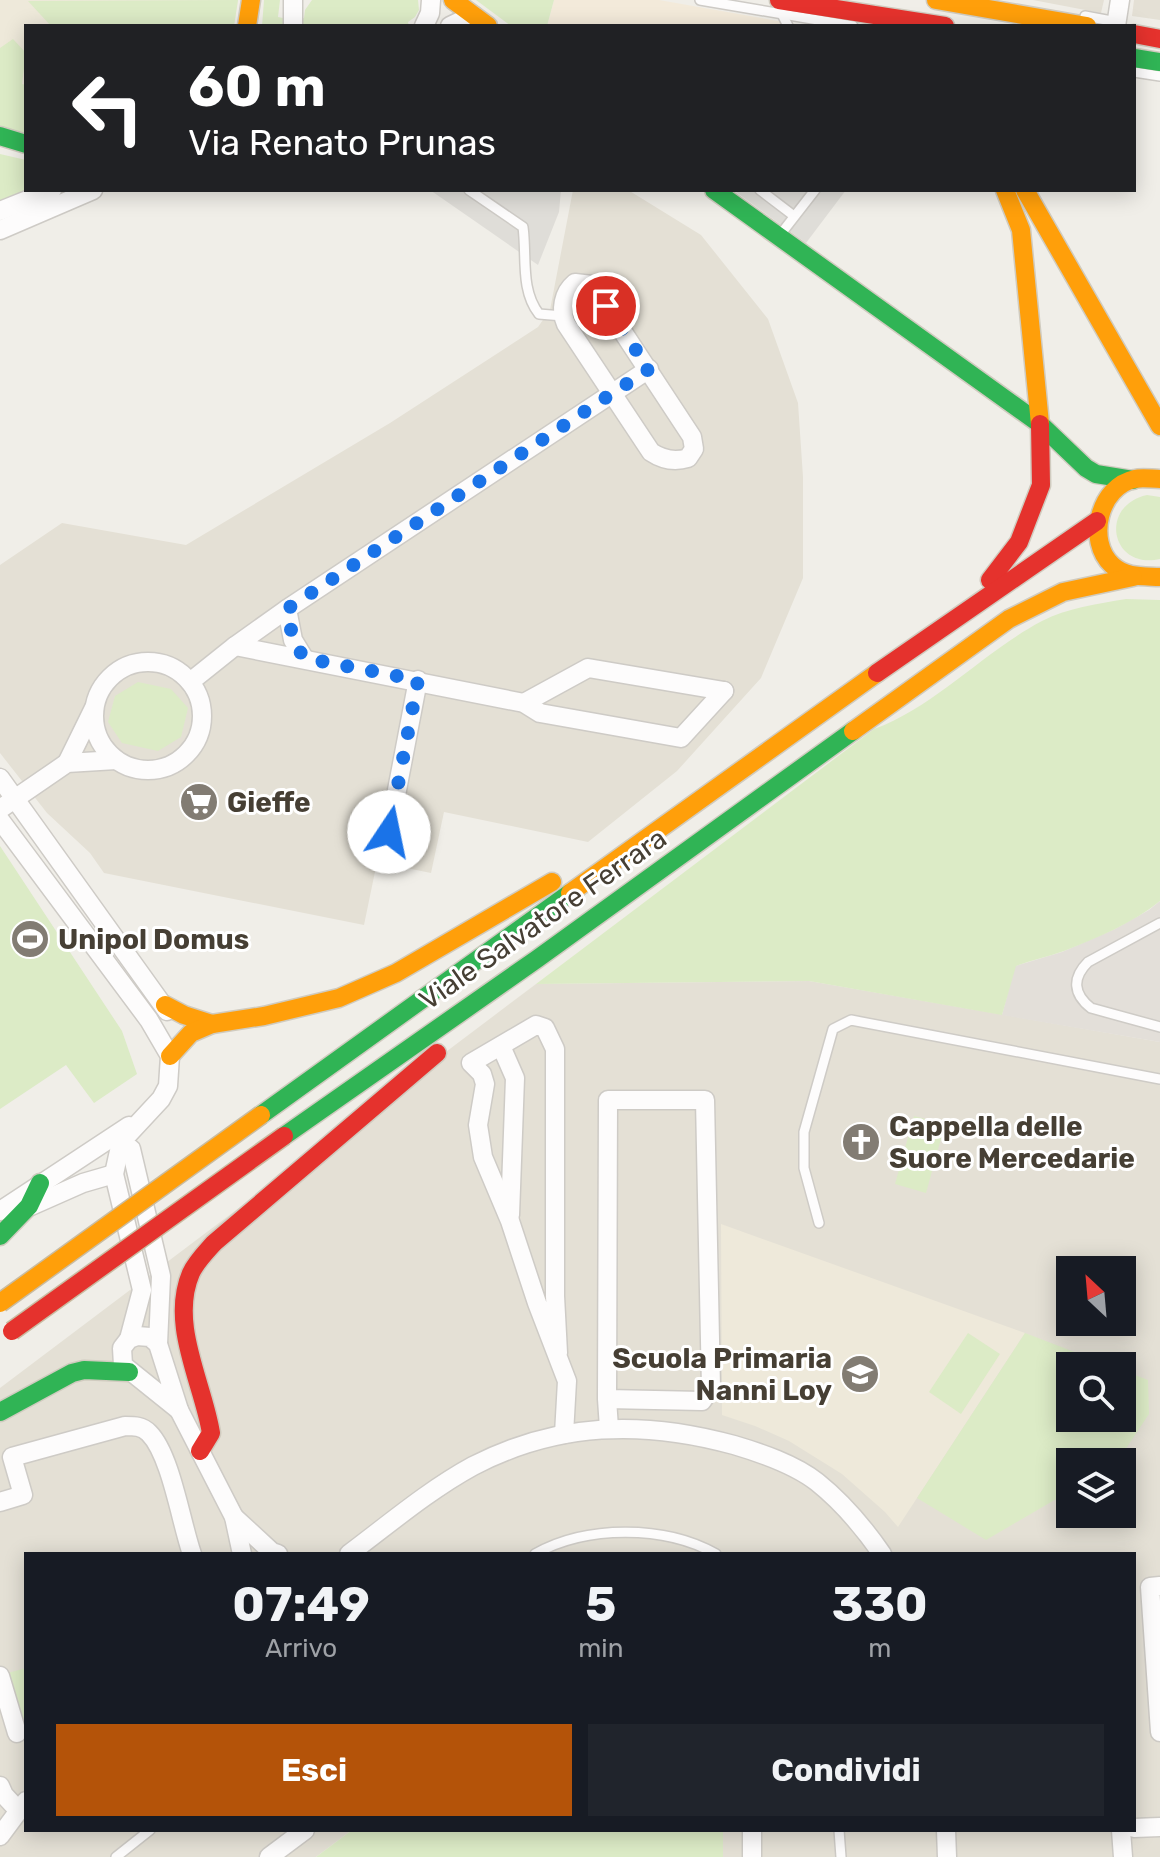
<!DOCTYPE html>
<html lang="it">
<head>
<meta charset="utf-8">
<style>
  body { margin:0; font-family:Rubik,sans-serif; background:#20242c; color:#f1f3f6; height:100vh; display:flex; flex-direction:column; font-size:30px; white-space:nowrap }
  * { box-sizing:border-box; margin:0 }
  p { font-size:26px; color:#9ea1a6 }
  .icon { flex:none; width:44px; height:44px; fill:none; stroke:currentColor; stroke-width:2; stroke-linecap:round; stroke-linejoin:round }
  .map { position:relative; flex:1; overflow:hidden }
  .side { position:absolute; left:24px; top:1552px; width:1112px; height:280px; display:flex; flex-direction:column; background:#171b24; border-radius:0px; box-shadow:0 4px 20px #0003 }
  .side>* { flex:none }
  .guide { position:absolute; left:24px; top:24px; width:1112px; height:168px; border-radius:0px; box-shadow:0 4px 20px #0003; background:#202124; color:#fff; overflow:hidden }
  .needle { width:52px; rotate:334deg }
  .fabs { position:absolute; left:1056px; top:1256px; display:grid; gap:16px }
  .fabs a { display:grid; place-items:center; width:80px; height:80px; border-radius:0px; background:#171b24; box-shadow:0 4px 20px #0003; font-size:40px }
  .pin { position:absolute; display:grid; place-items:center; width:68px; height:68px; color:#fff; margin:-34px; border:4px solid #fff; border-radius:50%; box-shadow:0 2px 8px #0007 }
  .me { position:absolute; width:88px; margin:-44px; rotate:11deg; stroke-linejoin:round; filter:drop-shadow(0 0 6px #0008) }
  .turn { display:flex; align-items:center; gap:28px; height:168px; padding:0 32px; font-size:36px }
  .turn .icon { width:104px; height:104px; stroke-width:2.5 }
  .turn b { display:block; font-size:56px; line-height:68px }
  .eta { display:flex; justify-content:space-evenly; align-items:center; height:136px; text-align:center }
  .eta b { font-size:48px; font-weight:700; line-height:56px }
  .action { display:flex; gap:16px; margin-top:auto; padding:16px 32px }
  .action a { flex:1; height:92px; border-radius:0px; background:#b45309; color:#fff; font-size:32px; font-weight:700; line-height:92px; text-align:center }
  .action a+a { background:#20242c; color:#f1f3f6 }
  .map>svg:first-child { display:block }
</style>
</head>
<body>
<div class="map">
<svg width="1160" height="1857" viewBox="0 0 1160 1857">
  <rect width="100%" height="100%" fill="#f0eee8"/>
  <!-- residential -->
  <g fill="#e4e0d5" fill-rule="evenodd">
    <polygon points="1033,0 1104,0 1101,13"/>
    <polygon points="1134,0 1160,0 1160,20 1132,16"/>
    <polygon points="573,190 628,190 701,235 768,319 798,403 803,477 803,578 761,678 677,771 588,842 444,812 431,873 377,862 364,925 104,873 90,853 47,813 0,753 0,565 62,523 186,545 390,423 538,327 550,310"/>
    <path d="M809,981L1160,1042V1857H723V1830H1134V1554H26V1830H352L316,1857H0V1388L536,984ZM1070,1270H1122V1322H1070ZM1070,1366H1122V1418H1070ZM1070,1462H1122V1514H1070Z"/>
  </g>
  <!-- commercial -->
  <polygon fill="#f3eada" points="554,0 659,0 806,26 547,26"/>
  <!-- industrial -->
  <polygon fill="#e3dfd9" points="1160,901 1160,1042 1002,1015 1015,966 1062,952 1115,929 1149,910"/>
  <!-- education -->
  <g fill="#eee9da">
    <polygon points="0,0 238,0 234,26 26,26 26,137 0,128"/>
    <polygon points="721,1224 1025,1333 898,1527 885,1512 842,1474 789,1441 755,1426 722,1415"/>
  </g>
  <!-- green -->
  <g fill="#dcebc6">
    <polygon points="238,0 234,26 51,26 28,1"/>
    <polygon points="264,0 280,0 278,17 283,18 284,26 262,26"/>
    <polygon points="312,0 418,0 419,10 415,17 408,22 409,26 301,26 299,19 304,18 305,10"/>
    <polygon points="476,0 554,0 547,26 511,26"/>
    <polygon points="13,39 26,53 22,84 26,85 26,137 0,128 0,48"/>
    <polygon points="0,154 26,160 26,190 0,201"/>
    <path d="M1147,495L1160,497V559C1111,570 1098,506 1147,495Z"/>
    <path d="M1126,599L1160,600V901C1133,923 1097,938 1064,951C1048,957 1031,960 1016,966L1002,1015L809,981L536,984L874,729C936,706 983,652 1042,621C1067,608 1097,604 1126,599Z"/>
    <polygon points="138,682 171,689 188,708 181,737 158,751 122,743 108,722 115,696"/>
    <polygon points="0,846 122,1031 137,1074 94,1103 66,1065 0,1109"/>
    <polygon points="914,1116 945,1124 926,1193 895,1184"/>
    <polygon points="968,1333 1000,1354 961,1414 929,1392"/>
    <polygon points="1025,1333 1111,1366 1070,1366 1070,1418 1122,1418 1122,1370 1148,1380 1149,1414 1117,1462 1070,1462 1070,1491 986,1540 917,1498"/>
    <polygon points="26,1668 26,1717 21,1719 4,1674"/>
    <polygon points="352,1830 723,1830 723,1857 316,1857"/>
  </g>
  <!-- parking -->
  <g fill="#dfddd8">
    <polygon points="430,190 561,190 559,212 538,265"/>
    <polygon points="733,190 846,190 806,243"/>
  </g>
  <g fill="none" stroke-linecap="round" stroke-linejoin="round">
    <!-- lane casing -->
    <g stroke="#cecbc6" stroke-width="12">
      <g id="lane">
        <polyline points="700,0 853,26"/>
        <polyline points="780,10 788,26"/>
        <polyline points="1085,16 1117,22"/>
        <polyline points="1134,72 1160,76"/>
        <path d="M469,190L523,227C527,256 520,290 539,314L563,316"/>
        <polyline points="760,190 794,216"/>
        <polyline points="780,235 815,190"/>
        <path d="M1160,923L1088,962C1072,978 1073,994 1091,1008L1160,1027"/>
        <polyline points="819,1223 804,1168 804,1132 833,1029 851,1020 1160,1079"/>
        <path d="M535,1554C586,1525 665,1525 716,1554"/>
        <polyline points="839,1830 841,1857"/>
        <polyline points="116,1857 150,1830"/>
      </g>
    </g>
    <!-- street casing -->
    <g stroke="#cecbc6" stroke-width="21">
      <g id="street">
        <polyline points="293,0 293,26"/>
        <polyline points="424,26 430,13 431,0"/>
        <polyline points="450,26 473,15"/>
        <polyline points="1116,26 1120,0"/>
        <polyline points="0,211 52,190"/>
        <polyline points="0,230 93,190"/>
        <path d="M575,283L592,285L692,437L694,449L688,458C675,462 663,460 651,452L566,324C560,310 563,293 575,283Z"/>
        <polyline points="287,609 293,640 304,658"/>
        <polyline points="235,646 524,703 540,713 681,738 724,691"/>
        <circle cx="148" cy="716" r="54"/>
        <polyline points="190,682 235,646 287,609 649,369"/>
        <polyline points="524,703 588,668 724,691"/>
        <polyline points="67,763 94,708"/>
        <polyline points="0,778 167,1011"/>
        <polyline points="0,809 67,763 116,760"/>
        <polyline points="0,820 149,1020 170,1056 168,1086 161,1099 121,1142 114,1174 142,1290 129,1339"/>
        <polyline points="405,835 389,832 418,680"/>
        <polyline points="501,1046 515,1078 510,1215"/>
        <polyline points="131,1149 161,1276 158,1344"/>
        <polyline points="31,1206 83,1183 114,1174"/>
        <polyline points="0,1211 129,1126"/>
        <polygon points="137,1336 150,1337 158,1344 179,1410 123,1365 122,1348 129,1339"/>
        <polyline points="558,1353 555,1296 555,1049 545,1028 536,1025 471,1063 482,1074 485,1084 478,1125 483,1157 510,1221 537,1303 567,1381 564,1434"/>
        <polyline points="607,1399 702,1401 711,1388 705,1100 608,1100 607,1399 609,1428"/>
        <polyline points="179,1410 234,1517 242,1554"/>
        <path d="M0,1502L23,1495L12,1457L125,1426C135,1426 142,1426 149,1433C171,1455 181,1523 192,1554"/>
        <polyline points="234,1517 272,1552 278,1554"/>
        <path d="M349,1554C389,1524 429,1490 473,1466C558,1422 643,1420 734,1445C761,1453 794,1464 817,1482C842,1502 864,1528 882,1554"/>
        <polyline points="1160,1586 1150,1587 1160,1732"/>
        <polyline points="0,1676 17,1733"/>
        <polyline points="0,1786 4,1795 18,1810"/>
        <polyline points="1134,1828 1160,1827"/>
        <polyline points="752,1830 752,1857"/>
        <polyline points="946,1830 947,1857"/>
        <polyline points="1121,1830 1123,1857"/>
        <polyline points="0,1836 26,1801"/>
        <polyline points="269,1857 305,1830"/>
      </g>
    </g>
    <!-- fast casing -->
    <g stroke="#d0cbbf" stroke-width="21">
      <g id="fast">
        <polyline points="1134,58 1160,62"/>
        <polyline points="0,136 26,144"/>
        <polyline points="714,190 1040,424 1086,468 1096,474 1133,480"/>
        <polyline points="261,1115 570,893"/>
        <polyline points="284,1136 537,959 853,731"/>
        <polyline points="0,1236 29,1206 40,1183"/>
        <polyline points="0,1412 72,1373 84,1370 129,1372"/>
      </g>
    </g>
    <!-- slow casing -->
    <g stroke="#d0cbbf" stroke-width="21">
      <g id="slow">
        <polyline points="453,0 488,26"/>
        <polyline points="936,0 1087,26"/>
        <polyline points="247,26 251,0"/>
        <polyline points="1005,190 1021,230 1040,424"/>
        <polyline points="1025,190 1160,426"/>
        <path d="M1160,479C1152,479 1142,477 1135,479C1099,486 1086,541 1112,565C1126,578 1143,576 1160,577"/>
        <polyline points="853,731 1009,619 1063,592 1133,577"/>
        <polyline points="570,893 877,673"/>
        <polyline points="165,1005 184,1015 212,1024"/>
        <polyline points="170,1056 191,1033 212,1024 264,1016 339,998 396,973 552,882"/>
      </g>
    </g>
    <!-- jam casing -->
    <g stroke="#d0cbbf" stroke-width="21">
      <g id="jam">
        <polyline points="779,0 945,26"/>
        <polyline points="1134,34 1160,39"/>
        <polyline points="990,580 1019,542 1041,485 1040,424"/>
        <polyline points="877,673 1097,521"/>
        <path d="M200,1451L211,1433C203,1383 169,1324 191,1273C196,1262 206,1252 214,1243L437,1053"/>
      </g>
    </g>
    <!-- lane -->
    <use href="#lane" stroke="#fdfcfc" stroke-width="9"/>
    <!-- street -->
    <use href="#street" stroke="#fdfcfc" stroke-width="18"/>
    <!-- fast -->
    <use href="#fast" stroke="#30b455" stroke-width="18"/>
    <!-- slow -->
    <use href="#slow" stroke="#ff9f0a" stroke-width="18"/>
    <!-- jam -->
    <use href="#jam" stroke="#e5322d" stroke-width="18"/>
    <!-- slow-bridge casing -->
    <g stroke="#c9bca2" stroke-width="21" stroke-linecap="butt">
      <polyline id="slow-bridge" points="0,1303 261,1115"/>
    </g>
    <!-- jam-bridge casing -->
    <g stroke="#c9bca2" stroke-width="21" stroke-linecap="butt">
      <polyline id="jam-bridge" points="12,1331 284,1136"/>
    </g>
    <!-- slow-bridge -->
    <use href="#slow-bridge" stroke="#ff9f0a" stroke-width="18"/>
    <!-- jam-bridge -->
    <use href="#jam-bridge" stroke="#e5322d" stroke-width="18"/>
  </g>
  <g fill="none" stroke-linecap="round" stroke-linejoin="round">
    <!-- route -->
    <polyline stroke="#1a73e8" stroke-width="14" stroke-dasharray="0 25.2" points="389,832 418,680 304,658 293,640 287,609 649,369 606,306"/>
  </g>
  <!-- icons -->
  <defs>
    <g id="supermarket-disc" transform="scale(2)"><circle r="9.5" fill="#827c73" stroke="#fff"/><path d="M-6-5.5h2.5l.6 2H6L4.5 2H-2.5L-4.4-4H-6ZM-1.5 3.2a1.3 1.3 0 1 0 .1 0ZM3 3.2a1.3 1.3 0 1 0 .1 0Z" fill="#fff"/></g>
    <g id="stadium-disc" transform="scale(2)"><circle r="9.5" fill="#827c73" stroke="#fff"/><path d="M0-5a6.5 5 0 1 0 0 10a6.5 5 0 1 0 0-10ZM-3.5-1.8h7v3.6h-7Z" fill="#fff"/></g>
    <g id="church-disc" transform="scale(2)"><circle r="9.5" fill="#827c73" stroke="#fff"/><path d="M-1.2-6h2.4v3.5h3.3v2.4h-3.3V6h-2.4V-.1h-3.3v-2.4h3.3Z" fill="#fff"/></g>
    <g id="school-disc" transform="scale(2)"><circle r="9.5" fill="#827c73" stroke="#fff"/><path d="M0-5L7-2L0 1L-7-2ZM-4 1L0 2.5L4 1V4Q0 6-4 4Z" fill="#fff"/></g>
  </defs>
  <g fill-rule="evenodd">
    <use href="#supermarket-disc" x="199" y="802"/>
    <use href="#stadium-disc" x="30" y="939"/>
    <use href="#church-disc" x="861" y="1142"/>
    <use href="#school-disc" x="860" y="1374"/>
  </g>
  <g text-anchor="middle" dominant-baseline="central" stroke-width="6" stroke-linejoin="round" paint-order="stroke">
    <!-- poi labels -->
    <g font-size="28" font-weight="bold" fill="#463f34" stroke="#fff" text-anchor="start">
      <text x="227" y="802">Gieffe</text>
      <text x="58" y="939">Unipol Domus</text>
      <text x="889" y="1126">Cappella delle<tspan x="889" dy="32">Suore Mercedarie</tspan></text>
      <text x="832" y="1358" text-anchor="end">Scuola Primaria<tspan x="832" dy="32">Nanni Loy</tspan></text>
    </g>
    <!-- street labels -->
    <g font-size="28" fill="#463f34" stroke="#fff">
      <text transform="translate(543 919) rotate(-35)">Viale Salvatore Ferrara</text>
    </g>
  </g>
</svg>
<div class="fabs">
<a><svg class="needle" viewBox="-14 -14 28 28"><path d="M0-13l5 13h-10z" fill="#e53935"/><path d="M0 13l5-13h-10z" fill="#9ea1a6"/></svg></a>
<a><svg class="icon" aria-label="search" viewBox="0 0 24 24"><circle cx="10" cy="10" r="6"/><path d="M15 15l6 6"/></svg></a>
<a><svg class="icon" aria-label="layers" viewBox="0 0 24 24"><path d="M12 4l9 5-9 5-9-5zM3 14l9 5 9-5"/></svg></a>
</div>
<div class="pin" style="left:606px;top:306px;background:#d93025"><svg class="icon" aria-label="arrive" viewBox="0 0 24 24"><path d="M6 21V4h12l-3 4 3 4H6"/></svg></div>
<svg class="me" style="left:389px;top:832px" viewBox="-20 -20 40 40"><circle r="19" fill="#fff"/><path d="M0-13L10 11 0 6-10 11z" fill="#1a73e8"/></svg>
<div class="guide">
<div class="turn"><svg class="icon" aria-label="left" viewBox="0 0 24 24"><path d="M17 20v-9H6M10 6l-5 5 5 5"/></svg><div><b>60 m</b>Via Renato Prunas</div></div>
</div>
<section class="side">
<div class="eta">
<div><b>07:49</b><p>Arrivo</p></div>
<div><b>5</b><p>min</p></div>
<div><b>330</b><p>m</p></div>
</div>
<div class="action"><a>Esci</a><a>Condividi</a></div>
</section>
</div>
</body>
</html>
